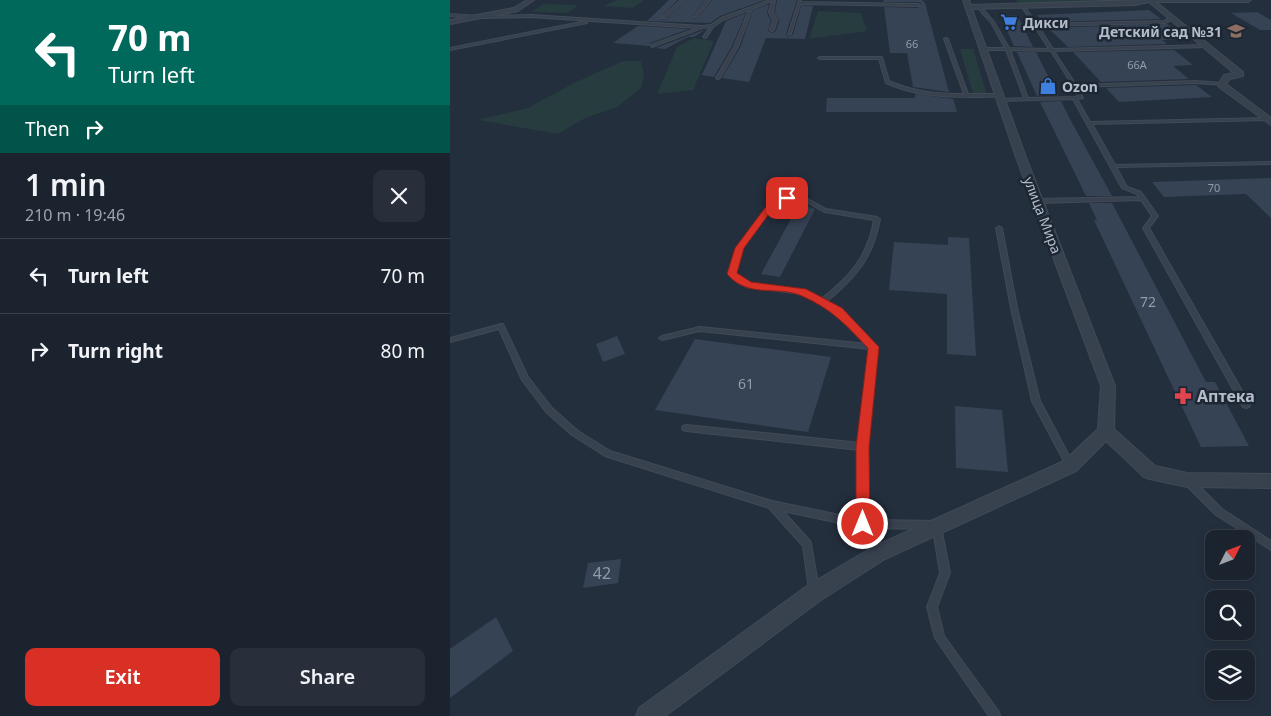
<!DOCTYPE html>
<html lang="en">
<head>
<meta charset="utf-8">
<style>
  body { margin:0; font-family:"Noto Sans",sans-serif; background:#282f3a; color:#f1f3f6; height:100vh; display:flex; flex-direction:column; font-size:19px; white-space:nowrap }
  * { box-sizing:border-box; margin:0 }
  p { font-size:16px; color:#a0a4aa }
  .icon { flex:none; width:28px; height:28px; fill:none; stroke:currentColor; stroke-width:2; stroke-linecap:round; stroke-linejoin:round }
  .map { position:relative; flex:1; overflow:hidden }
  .panel { display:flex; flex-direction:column; background:#1b232e; width:450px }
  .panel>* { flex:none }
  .hud { background:#00695c; color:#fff; overflow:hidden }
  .needle { width:32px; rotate:48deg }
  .buttons { position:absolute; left:755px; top:530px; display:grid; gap:10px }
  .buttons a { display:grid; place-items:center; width:50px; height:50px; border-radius:10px; background:#1b232e; box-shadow:0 2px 8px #0003,0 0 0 1px #39404a; font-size:25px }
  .pin { position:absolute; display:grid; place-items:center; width:42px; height:42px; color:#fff; margin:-21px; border-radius:10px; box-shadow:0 2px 8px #0006 }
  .me { position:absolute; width:55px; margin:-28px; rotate:0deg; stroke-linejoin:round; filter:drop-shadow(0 0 4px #0008) }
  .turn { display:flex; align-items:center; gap:18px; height:105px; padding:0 25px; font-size:22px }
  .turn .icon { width:65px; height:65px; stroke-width:2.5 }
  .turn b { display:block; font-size:35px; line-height:42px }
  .then { display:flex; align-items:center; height:48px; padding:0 25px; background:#0003; gap:10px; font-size:19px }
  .round { display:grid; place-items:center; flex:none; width:52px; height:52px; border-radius:10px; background:#282f3a }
  .headline { display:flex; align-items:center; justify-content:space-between; height:85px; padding:0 25px }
  h1 { font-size:30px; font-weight:600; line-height:38px }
  .primary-button { display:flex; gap:10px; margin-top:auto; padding:10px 25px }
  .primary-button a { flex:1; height:58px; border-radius:10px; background:#d93025; color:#fff; font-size:20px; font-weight:600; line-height:58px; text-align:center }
  .primary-button a+a { background:#282f3a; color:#f1f3f6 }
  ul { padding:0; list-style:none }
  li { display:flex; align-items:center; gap:15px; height:75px; padding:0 25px; border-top:1px solid #39404a }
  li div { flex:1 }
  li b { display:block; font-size:19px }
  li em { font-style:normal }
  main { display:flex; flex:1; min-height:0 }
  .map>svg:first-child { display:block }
</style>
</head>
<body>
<main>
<section class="panel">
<div class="hud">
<div class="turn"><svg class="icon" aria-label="left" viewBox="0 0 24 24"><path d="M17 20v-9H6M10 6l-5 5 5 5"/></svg><div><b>70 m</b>Turn left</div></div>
<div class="then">Then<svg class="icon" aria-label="right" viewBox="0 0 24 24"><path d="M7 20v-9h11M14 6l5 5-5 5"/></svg></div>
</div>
<div class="headline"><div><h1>1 min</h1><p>210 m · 19:46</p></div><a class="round"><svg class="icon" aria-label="close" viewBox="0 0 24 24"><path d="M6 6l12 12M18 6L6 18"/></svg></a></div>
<ul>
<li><svg class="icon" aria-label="left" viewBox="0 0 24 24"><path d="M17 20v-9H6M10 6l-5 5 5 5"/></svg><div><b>Turn left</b></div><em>70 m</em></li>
<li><svg class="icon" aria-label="right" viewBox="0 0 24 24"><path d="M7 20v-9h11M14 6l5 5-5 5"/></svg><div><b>Turn right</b></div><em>80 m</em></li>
</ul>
<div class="primary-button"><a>Exit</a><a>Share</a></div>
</section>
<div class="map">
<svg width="821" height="716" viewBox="0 0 821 716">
  <rect width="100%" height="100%" fill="#242f3e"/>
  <!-- green -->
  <g fill="#263c3f">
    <polygon points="167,0 194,0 183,8 154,6"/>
    <polygon points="566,0 674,0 682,1 569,5"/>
    <polygon points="94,4 128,5 118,13 81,12"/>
    <polygon points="368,11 411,13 417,31 359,39"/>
    <polygon points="244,38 264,41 243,90 207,94 227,47"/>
    <polygon points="510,49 523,49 537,95 523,94"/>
    <polygon points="173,61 191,61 194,75 191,88 167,107 135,118 108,134 28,120 78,108 124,83"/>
  </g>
  <!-- building -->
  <g fill="#364354">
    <polygon points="219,0 228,0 212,15 213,20 216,19 236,0 255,0 243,16 244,19 247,18 262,0 315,0 270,16 260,23 197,21"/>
    <polygon points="327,0 347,0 336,34 337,37 343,35 351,6 363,6 355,39 316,38 299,82 272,78 290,48 303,10 319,4 317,13 321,20 318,31 323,33 326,31 329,21 325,12"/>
    <polygon points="433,0 472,0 475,3 499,92 463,87 457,53 440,53 434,7 468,8 472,4 468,2 434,2"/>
    <polygon points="699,10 711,19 593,22 587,15"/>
    <polygon points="807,12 821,20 821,30 810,30 781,13"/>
    <polygon points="296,13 282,46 264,77 252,75 276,21"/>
    <polygon points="550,15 567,15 583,47 564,46"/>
    <polygon points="717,24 737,39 712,40 717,44 618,47 598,28"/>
    <polygon points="188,26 191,26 239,29 200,43 200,46 163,43"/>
    <polygon points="256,29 244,37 238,37 215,49 206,48"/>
    <polygon points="724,50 743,65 723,66 739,79 651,82 623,52"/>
    <polygon points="567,52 586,52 608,96 587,96"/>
    <polygon points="746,85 762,97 669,102 656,88"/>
    <polygon points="465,94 503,99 507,112 376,112 377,98 465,98"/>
    <polygon points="611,101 620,119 662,196 636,196 590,102"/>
    <polygon points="821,178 821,218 796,194 714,197 702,182"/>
    <polygon points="639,203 662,203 756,382 765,382 799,446 751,447 644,220 647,220"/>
    <polygon points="349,204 365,209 330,277 311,274"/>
    <polygon points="498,237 519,238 526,356 497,354 497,294 439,290 444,242 498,245"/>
    <polygon points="167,336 175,354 153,362 146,344"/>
    <polygon points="245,339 381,357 358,432 205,410"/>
    <polygon points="505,406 552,410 558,472 506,468"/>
    <polygon points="171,559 168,583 133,588 138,563"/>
    <polygon points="46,617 63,651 0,698 0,649"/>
  </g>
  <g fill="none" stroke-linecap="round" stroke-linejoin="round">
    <!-- service casing -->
    <g stroke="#414a57" stroke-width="2">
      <g id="service">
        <polygon points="231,0 234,0 215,18 213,18 213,16"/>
        <polygon points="257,0 260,0 246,17 244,17"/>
        <polygon points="320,0 325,0 323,12 327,20 324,30 322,31 320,30 323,20 319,12 322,1 302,9 288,47 270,78 268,79 266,78 284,47 299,10 273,20 263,27 256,38 253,37 260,27 252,28 202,47 201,45 248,28 81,17 29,18 0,16 0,14 29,16 81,15 252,26 261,25 271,18"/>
        <polygon points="349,0 351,0 351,2 468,4 470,5 468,6 350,4 341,34 338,35"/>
        <path d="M530,6L544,22L559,48L599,49L572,7L574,6L587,24L714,21L723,17L726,18L715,23L588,26L603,49L757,45L759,46L757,47L604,51L626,85L745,81L773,83L775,84L773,85L745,83L627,87L633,98L627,99L640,122L818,118L820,119L818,120L642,124L665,165L821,162V164L666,167L677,187L691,192L708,216L699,228L799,403L800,405L799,407L796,408L793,407L693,228L702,216L691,200L588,203L585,201L588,199L689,197L687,194L672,188L623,99L550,101V99H551L574,98L556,50H533L531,49L533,48H555L541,22L532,13L528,7ZM560,50L601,51L623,86L628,97L578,98Z"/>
        <polygon points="136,21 137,23 0,50 0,48"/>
        <path d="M496,38L498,39L518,94H550L552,95L551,96C541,97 530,97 520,97C491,97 463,95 436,83L429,59H370L368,58L370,57H432L439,81C463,92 488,94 514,94L494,39Z"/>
        <path d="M337,196L358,199L376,209L427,217L430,219C423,257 406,278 376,302L390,309L427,347L417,447V520L487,521L490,522L500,573L487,607L494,636L549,712L550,716H539L485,638L477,607L490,573L483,529L413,528L333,511L360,541L361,544L369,590L367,593L364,595L361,593L359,590L353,546L319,508L155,456L122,435L96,412L72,380L49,329L0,342V338L51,324H53L78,377L102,408L128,431L160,451L322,501L409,519V450L236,431L233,430L232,428L233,426L236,425L410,443L420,349L250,331L212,340L209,338L212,336L250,327L417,344L386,313L352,294L296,287L279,274L287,247L322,200ZM337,200L355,201L375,212L424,220C418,256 400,277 371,299L353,290L300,284L285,273L293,247L326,202Z"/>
        <polygon points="549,226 552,228 567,308 590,401 624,465 623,467 620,468 617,467 582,401 561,308 546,228"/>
        <polygon points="739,478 742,479 772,509 821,541 821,550 766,515 736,485 735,482 736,479"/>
      </g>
    </g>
    <!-- minor casing -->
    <g stroke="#414a57" stroke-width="2">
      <g id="minor">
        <polygon points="77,0 84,0 68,11 0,24 0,20 64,8"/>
        <polygon points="513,0 519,0 521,5 691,0 801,0 798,2 706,2 793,72 793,76 780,79 776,84 821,118 821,125 769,87 768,85 774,75 784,73 699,2 685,5 522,9 577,160 665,386 664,429 705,466 737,473 821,474 821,488 737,487 700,479 694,477 656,441 626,471 435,559 371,600 215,716 186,716 189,708 357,586 423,547 614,461 648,429 651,386 567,160"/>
      </g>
    </g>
    <!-- service -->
    <use href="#service" fill="#38414e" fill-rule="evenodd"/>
    <!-- minor -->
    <use href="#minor" fill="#38414e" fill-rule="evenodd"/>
  </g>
  <!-- route -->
  <path fill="#d93025" stroke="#8d1f18" d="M337,195L341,198L340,200L327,203L294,248L287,273L301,282L356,289L392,308L429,347L419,447L420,524L418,529L413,531L408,529L406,524V447L418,348C397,326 382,309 352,296C327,285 298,299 277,274L285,248L321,200Z"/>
  <!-- icons -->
  <defs>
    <g id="supermarket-bare" transform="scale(1.35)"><path d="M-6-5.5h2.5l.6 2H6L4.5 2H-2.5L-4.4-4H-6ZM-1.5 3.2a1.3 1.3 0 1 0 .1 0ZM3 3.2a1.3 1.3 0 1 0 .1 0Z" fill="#3f7fe0" stroke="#1d2633" stroke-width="2.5" paint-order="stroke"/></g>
    <g id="school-bare" transform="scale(1.35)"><path d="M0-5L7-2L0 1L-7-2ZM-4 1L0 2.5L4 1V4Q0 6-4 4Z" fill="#8d6e63" stroke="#1d2633" stroke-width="2.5" paint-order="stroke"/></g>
    <g id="shop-bare" transform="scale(1.35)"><path d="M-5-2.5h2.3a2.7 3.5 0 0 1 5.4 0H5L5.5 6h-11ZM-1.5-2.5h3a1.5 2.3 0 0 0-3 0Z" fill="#3f7fe0" stroke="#1d2633" stroke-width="2.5" paint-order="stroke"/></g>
    <g id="pharmacy-bare" transform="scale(1.35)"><path d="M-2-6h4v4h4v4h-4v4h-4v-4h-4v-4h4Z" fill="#e0444e" stroke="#1d2633" stroke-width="2.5" paint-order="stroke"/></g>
  </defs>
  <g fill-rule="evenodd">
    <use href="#supermarket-bare" x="559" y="22"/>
    <use href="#school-bare" x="786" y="31"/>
    <use href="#shop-bare" x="598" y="86"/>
    <use href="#pharmacy-bare" x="733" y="396"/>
  </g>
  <g text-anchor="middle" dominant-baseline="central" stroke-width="5" stroke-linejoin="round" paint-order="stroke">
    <!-- far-number labels -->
    <g font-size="11" fill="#929caa">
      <text x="462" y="43">66</text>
      <text x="687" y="64">66А</text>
      <text x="764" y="187">70</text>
    </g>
    <!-- far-poi labels -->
    <g font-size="14" font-weight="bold" fill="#b4bcc9" stroke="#1d2633" text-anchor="start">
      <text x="573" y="22">Дикси</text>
      <text x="772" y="31" text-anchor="end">Детский сад №31</text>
      <text x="612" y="86">Ozon</text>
    </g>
    <!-- far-street labels -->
    <g font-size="14" fill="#b4bcc9" stroke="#1d2633">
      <text transform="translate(593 215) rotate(69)">улица Мира</text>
    </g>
    <!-- number labels -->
    <g font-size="14" fill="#929caa">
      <text x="698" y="301">72</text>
      <text x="296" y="383">61</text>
    </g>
    <!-- poi labels -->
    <g font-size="16" font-weight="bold" fill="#b4bcc9" stroke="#1d2633" text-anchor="start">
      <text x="747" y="396">Аптека</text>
    </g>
    <!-- near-number labels -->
    <g font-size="16" fill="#929caa">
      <text x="152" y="573">42</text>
    </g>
  </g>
</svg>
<div class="buttons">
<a><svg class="needle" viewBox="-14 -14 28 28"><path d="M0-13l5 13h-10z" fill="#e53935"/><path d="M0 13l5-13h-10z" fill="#a0a4aa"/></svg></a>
<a><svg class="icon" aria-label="search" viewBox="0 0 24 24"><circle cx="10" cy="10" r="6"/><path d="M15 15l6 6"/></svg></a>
<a><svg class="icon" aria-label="layers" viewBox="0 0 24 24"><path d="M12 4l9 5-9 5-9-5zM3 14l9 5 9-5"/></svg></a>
</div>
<div class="pin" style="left:337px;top:198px;background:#d93025"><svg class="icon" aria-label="arrive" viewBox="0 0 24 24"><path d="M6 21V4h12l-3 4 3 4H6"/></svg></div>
<svg class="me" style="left:413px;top:524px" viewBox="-20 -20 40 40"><circle r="17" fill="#d93025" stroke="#fff" stroke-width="3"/><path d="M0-11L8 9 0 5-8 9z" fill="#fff"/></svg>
</div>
</main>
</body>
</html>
